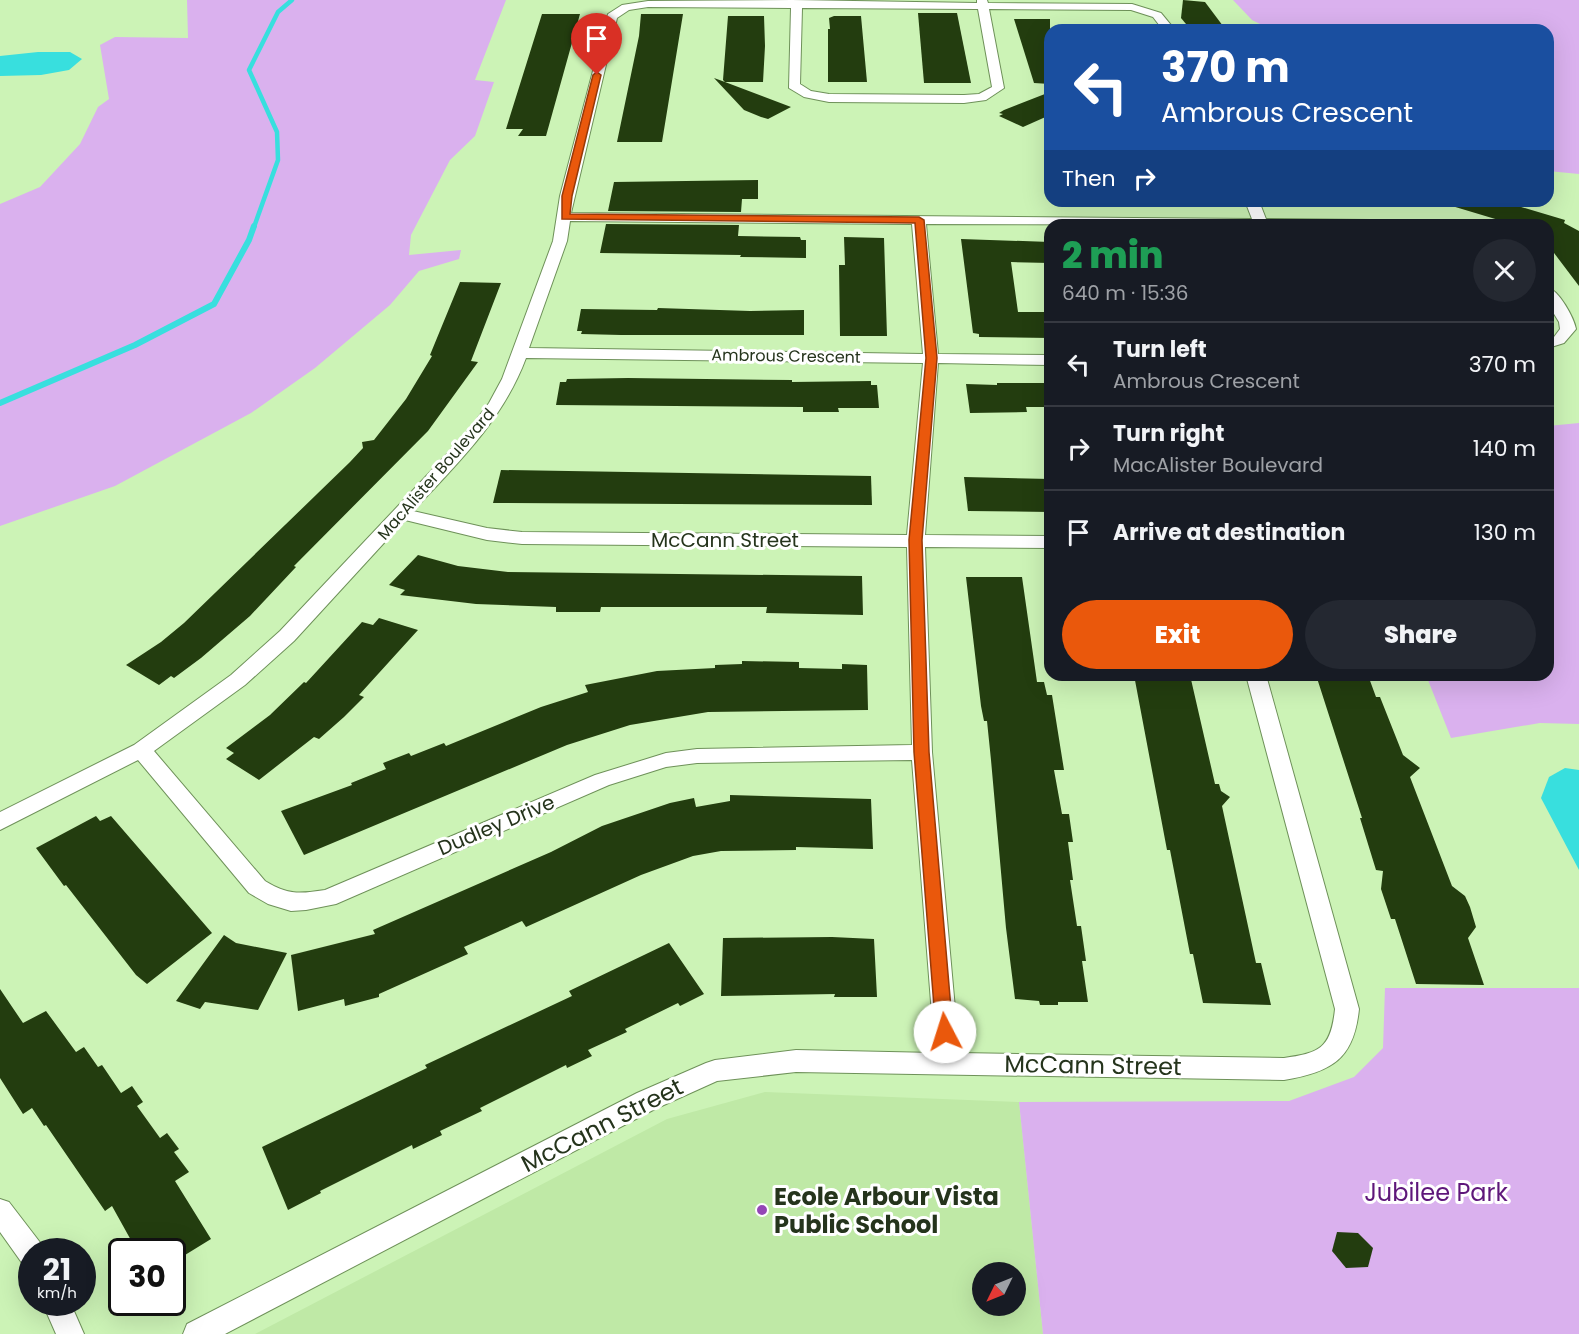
<!DOCTYPE html>
<html lang="en">
<head>
<meta charset="utf-8">
<style>
  body { margin:0; font-family:Poppins,sans-serif; background:#242831; color:#f1f3f6; height:100vh; display:flex; flex-direction:column; font-size:22px; white-space:nowrap }
  * { box-sizing:border-box; margin:0 }
  p { font-size:20px; color:#9ea1a6 }
  .icon { flex:none; width:33px; height:33px; fill:none; stroke:currentColor; stroke-width:2; stroke-linecap:round; stroke-linejoin:round }
  .map { position:relative; flex:1; overflow:hidden }
  .panel { position:absolute; left:1044px; top:219px; width:510px; height:462px; display:flex; flex-direction:column; background:#171b24; border-radius:18px; box-shadow:0 6px 24px #0002 }
  .panel>* { flex:none }
  .hud { position:absolute; left:1044px; top:24px; width:510px; height:183px; border-radius:18px; box-shadow:0 6px 24px #0002; background:#1a4fa0; color:#fff; overflow:hidden }
  .needle { width:39px; rotate:227deg }
  .tools { position:absolute; left:972px; top:1262px; display:grid; gap:12px }
  .tools a { display:grid; place-items:center; width:54px; height:54px; border-radius:50%; background:#171b24; box-shadow:0 6px 24px #0002; font-size:30px }
  .speed { position:absolute; left:18px; top:1238px; display:flex; gap:12px; font-size:30px; font-weight:700; text-align:center }
  .speed>* { display:grid; place-content:center; width:78px; height:78px; border-radius:50%; background:#171b24; box-shadow:0 6px 24px #0002; line-height:1 }
  .speed small { font-size:15px; font-weight:400 }
  .speed .limit { border:3px solid #111; border-radius:9px; background:#fff; color:#111 }
  .pin { position:absolute; display:grid; place-items:center; width:51px; height:51px; color:#fff; margin:-62px -26px; border-radius:50% 50% 50% 0; rotate:-45deg; box-shadow:0 0 6px #0007 }
  .pin .icon { rotate:45deg }
  .me { position:absolute; width:66px; margin:-33px; rotate:355deg; stroke-linejoin:round; filter:drop-shadow(0 0 4px #0008) }
  .turn { display:flex; align-items:center; gap:21px; height:126px; padding:0 18px; font-size:27px }
  .turn .icon { width:78px; height:78px; stroke-width:2.5 }
  .turn b { display:block; font-size:42px; line-height:51px }
  .then { display:flex; align-items:center; height:57px; padding:0 18px; background:#0003; gap:12px; font-size:22px }
  .round { display:grid; place-items:center; flex:none; width:63px; height:63px; border-radius:32px; background:#242831 }
  .summary { display:flex; align-items:center; justify-content:space-between; height:102px; padding:0 18px }
  h1 { font-size:36px; font-weight:800; line-height:45px; color:#1e9e55 }
  .button { display:flex; gap:12px; margin-top:auto; padding:12px 18px }
  .button a { flex:1; height:69px; border-radius:36px; background:#ea580c; color:#fff; font-size:24px; font-weight:800; line-height:69px; text-align:center }
  .button a+a { background:#242831; color:#f1f3f6 }
  ul { padding:0; list-style:none }
  li { display:flex; align-items:center; gap:18px; height:84px; padding:0 18px; border-top:2px solid #363941 }
  li div { flex:1 }
  li b { display:block; font-size:22px }
  li em { font-style:normal }
  .map>svg:first-child { display:block }
</style>
</head>
<body>
<div class="map">
<svg width="1579" height="1334" viewBox="0 0 1579 1334">
  <rect width="100%" height="100%" fill="#ccf3b6"/>
  <!-- built -->
  <path fill="#bfe9a6" fill-rule="evenodd" d="M765,1092L1019,1102L1043,1334H255L667,1119ZM982,1272H1016V1305H982Z"/>
  <!-- green -->
  <g fill="#dab1ee">
    <polygon points="187,0 506,0 475,80 494,82 475,136 450,160 411,235 409,255 461,250 459,259 419,271 390,305 315,368 251,413 115,486 0,526 0,204 40,187 80,144 98,107 109,99 100,45 115,37 188,38"/>
    <polygon points="1233,0 1579,0 1579,174 1548,171 1548,30 1272,30 1252,20"/>
    <polygon points="1579,423 1579,724 1540,723 1451,738 1426,675 1548,675 1548,426"/>
    <polygon points="1385,988 1579,988 1579,1334 1043,1334 1019,1102 1289,1101 1354,1077 1383,1048"/>
  </g>
  <!-- water -->
  <g fill="#38dfde">
    <polygon points="38,52 70,52 82,59 69,70 41,75 0,76 0,56"/>
    <polygon points="1565,768 1579,770 1579,870 1541,798 1549,777"/>
  </g>
  <g fill="none" stroke-linecap="round" stroke-linejoin="round">
    <!-- stream-far1 -->
    <polyline stroke="#38dfde" stroke-width="4.5" points="254,227 278,160 277,132 249,70 278,12 292,0"/>
    <!-- stream -->
    <polyline stroke="#38dfde" stroke-width="6" points="0,403 135,345 214,304 249,240 254,226"/>
  </g>
  <!-- building -->
  <g fill="#233d0f">
    <polygon points="1183,0 1205,2 1226,30 1191,30 1181,18"/>
    <polygon points="918,13 957,13 971,83 924,83"/>
    <polygon points="542,14 580,14 546,136 518,136 523,129 506,129"/>
    <polygon points="641,14 683,14 662,142 617,142 639,36"/>
    <polygon points="728,16 764,16 765,46 763,82 725,82 791,107 768,119 761,117 744,110 714,78 725,82 723,80"/>
    <polygon points="834,16 861,16 867,82 828,82 828,29 830,29 829,18"/>
    <polygon points="1014,19 1050,19 1050,84 1034,83"/>
    <polygon points="1050,92 1050,115 1023,127 999,116 1003,114 999,113 1004,110"/>
    <polygon points="758,180 758,199 742,199 741,212 608,211 614,182"/>
    <polygon points="1453,201 1523,201 1518,206 1565,220 1564,223 1579,231 1579,286 1548,245 1548,225 1515,225 1504,219 1502,221 1452,206"/>
    <polygon points="606,224 739,225 738,236 800,237 801,240 806,240 806,258 740,257 741,255 600,253"/>
    <polygon points="844,237 884,238 887,336 840,336 839,265 845,265"/>
    <polygon points="961,239 1050,242 1050,263 1011,262 1018,312 1050,312 1050,338 979,337 979,334 973,333"/>
    <polygon points="460,282 501,283 471,361 478,362 428,431 294,566 296,567 250,616 201,658 174,678 171,676 159,685 126,665 161,642 184,623 350,462 363,448 362,442 374,440 406,399 432,356 430,355"/>
    <polygon points="658,308 750,311 804,310 804,335 621,335 581,334 582,331 577,331 581,309 657,310"/>
    <polygon points="628,378 792,380 792,382 871,381 871,385 877,385 879,408 838,408 839,412 803,412 803,407 556,405 560,382 566,382 567,379"/>
    <polygon points="997,383 1050,383 1050,407 1026,407 1027,412 970,413 966,384 997,385"/>
    <polygon points="501,470 871,476 872,505 493,503"/>
    <polygon points="964,477 1050,479 1050,512 968,511"/>
    <polygon points="418,555 458,566 508,572 862,576 863,615 766,613 767,607 601,607 600,612 556,612 556,607 476,604 400,595 405,590 389,585"/>
    <polygon points="966,577 1022,577 1037,682 1044,682 1047,695 1052,695 1064,770 1054,770 1062,814 1069,814 1073,842 1068,842 1073,880 1070,880 1077,926 1081,926 1086,961 1082,961 1088,1002 1058,1002 1058,1005 1040,1005 1039,1001 1015,999 1006,928 991,760 987,721 984,721 981,706"/>
    <polygon points="379,618 418,630 359,695 364,697 344,717 319,739 314,737 259,780 226,759 234,753 226,748 270,715 304,682 306,683 362,622 373,625"/>
    <polygon points="742,661 799,662 799,668 842,669 842,664 867,665 868,710 708,712 630,725 567,745 304,855 281,811 352,785 351,783 386,769 383,763 409,753 411,756 444,743 446,746 541,707 588,692 585,685 657,671 715,668 715,665 742,664"/>
    <polygon points="1134,675 1190,675 1215,784 1219,784 1221,791 1230,797 1222,806 1256,963 1261,963 1271,1005 1203,1003 1193,954 1190,954 1170,850 1167,850"/>
    <polygon points="1316,675 1365,675 1369,678 1376,697 1380,697 1403,755 1420,768 1410,777 1452,886 1465,896 1470,907 1476,927 1468,938 1484,985 1416,984 1395,919 1391,919 1381,889 1383,871 1376,870 1360,818 1362,818"/>
    <polygon points="730,795 871,799 873,849 796,847 796,850 721,851 693,856 641,875 526,927 522,921 464,947 468,954 379,994 379,997 345,1006 344,999 298,1011 291,955 375,934 373,930 551,852 602,826 670,803 694,798 696,807 730,801"/>
    <polygon points="96,816 100,821 111,816 212,933 147,984 136,975 66,885 64,886 36,848"/>
    <polygon points="224,935 236,943 287,953 258,1010 205,1002 200,1009 176,1001"/>
    <polygon points="832,937 874,939 877,997 834,997 835,994 721,996 723,938"/>
    <polygon points="669,943 704,994 680,1006 678,1003 625,1029 627,1032 588,1050 592,1056 567,1068 566,1065 480,1108 482,1111 440,1131 442,1135 413,1149 412,1145 320,1191 321,1193 288,1210 262,1147 427,1068 425,1065 572,996 569,991"/>
    <polygon points="0,989 23,1023 46,1011 76,1052 84,1047 98,1067 102,1065 121,1093 132,1086 143,1102 137,1106 160,1138 167,1133 179,1149 174,1152 189,1172 175,1181 211,1239 172,1263 172,1251 137,1251 112,1206 105,1211 46,1125 44,1126 32,1108 23,1114 0,1078"/>
    <polygon points="1337,1232 1358,1233 1373,1248 1368,1267 1346,1268 1332,1251"/>
  </g>
  <g fill="none" stroke-linecap="round" stroke-linejoin="round">
    <!-- minor casing -->
    <g stroke="#6e9159" stroke-width="2">
      <g id="minor">
        <path d="M792,0L977,3V0H987L988,3L1132,4L1161,13L1175,30H1163L1153,17L1131,10L989,9L1004,88L986,100L964,103L829,102L804,97L789,88L791,8L648,7L629,10L617,18L571,213L1252,219L1245,201H1259L1266,219L1470,221L1477,225L926,224L938,354L1050,355V365L938,363L925,535L1050,536V548L925,547L932,752L959,1053L1284,1058C1321,1053 1331,1047 1335,1009L1246,675H1266L1359,1009C1354,1059 1332,1072 1284,1080L796,1072L717,1081L655,1109L225,1334H183L187,1324L637,1093L706,1063L715,1060L796,1050L935,1053L912,760L697,763L666,767L609,785L336,904L306,910L291,911L268,904L249,893L138,760L0,830V812L134,745L231,675L280,631L465,435L489,403L502,379L553,241L560,196L608,14L622,5L648,1ZM802,8L978,9L992,87L979,94L964,95L829,94L811,91L800,84ZM570,221L912,224L923,354L529,348L567,241ZM526,358L923,363L907,535L522,532L487,528L413,511C457,464 503,420 526,358ZM405,520L487,540L522,544L907,547L912,745L697,749L666,753L595,775L325,890C299,894 288,895 265,881L154,751L245,685L294,641Z"/>
        <path d="M1548,288C1559,290 1574,318 1576,329L1564,343L1548,348V338L1554,337L1560,329L1559,322L1548,304Z"/>
        <polygon points="0,1199 9,1202 42,1245 44,1251 32,1251 32,1267 22,1263 0,1232"/>
        <polygon points="42,1302 70,1302 84,1334 56,1334"/>
      </g>
    </g>
    <!-- minor -->
    <use href="#minor" fill="#fff" fill-rule="evenodd"/>
  </g>
  <!-- route -->
  <polygon fill="#ea580c" stroke="#983908" stroke-width="1.5" points="597,72 601,75 572,196 570,214 919,217 924,220 937,358 922,540 929,752 953,1032 951,1038 945,1040 939,1038 936,1032 914,752 909,540 926,358 915,223 562,219 562,196 593,75"/>
  <!-- markers -->
  <circle fill="#9446b6" stroke="#fff" stroke-width="2" cx="762" cy="1210" r="6"/>
  <g text-anchor="middle" dominant-baseline="central" stroke-width="6" stroke-linejoin="round" paint-order="stroke">
    <!-- far-street labels -->
    <g font-size="16" fill="#25341c" stroke="#fff">
      <text transform="translate(786 356) rotate(1)">Ambrous Crescent</text>
      <text transform="translate(436 474) rotate(-49)">MacAlister Boulevard</text>
    </g>
    <!-- street labels -->
    <g font-size="20" fill="#25341c" stroke="#fff">
      <text x="725" y="540">McCann Street</text>
      <text transform="translate(496 825) rotate(-23)">Dudley Drive</text>
    </g>
    <!-- near-street labels -->
    <g font-size="24" fill="#25341c" stroke="#fff">
      <text transform="translate(1093 1065) rotate(1)">McCann Street</text>
      <text transform="translate(602 1125) rotate(-27)">McCann Street</text>
    </g>
    <!-- near-park labels -->
    <g font-size="24" fill="#5e177a" stroke="#fff">
      <text x="1436" y="1192">Jubilee Park</text>
    </g>
    <!-- near-poi labels -->
    <g font-size="24" font-weight="bold" fill="#25341c" stroke="#fff" text-anchor="start">
      <text x="774" y="1196">Ecole Arbour Vista<tspan x="774" dy="28">Public School</tspan></text>
    </g>
  </g>
</svg>
<div class="tools">
<a><svg class="needle" viewBox="-14 -14 28 28"><path d="M0-13l5 13h-10z" fill="#e53935"/><path d="M0 13l5-13h-10z" fill="#9ea1a6"/></svg></a>
</div>
<div class="speed"><div>21<small>km/h</small></div><div class="limit">30</div></div>
<div class="pin" style="left:597px;top:75px;background:#d93025"><svg class="icon" aria-label="arrive" viewBox="0 0 24 24"><path d="M6 21V4h12l-3 4 3 4H6"/></svg></div>
<svg class="me" style="left:945px;top:1032px" viewBox="-20 -20 40 40"><circle r="19" fill="#fff"/><path d="M0-13L10 11 0 6-10 11z" fill="#ea580c"/></svg>
<div class="hud">
<div class="turn"><svg class="icon" aria-label="left" viewBox="0 0 24 24"><path d="M17 20v-9H6M10 6l-5 5 5 5"/></svg><div><b>370 m</b>Ambrous Crescent</div></div>
<div class="then">Then<svg class="icon" aria-label="right" viewBox="0 0 24 24"><path d="M7 20v-9h11M14 6l5 5-5 5"/></svg></div>
</div>
<section class="panel">
<div class="summary"><div><h1>2 min</h1><p>640 m · 15:36</p></div><a class="round"><svg class="icon" aria-label="close" viewBox="0 0 24 24"><path d="M6 6l12 12M18 6L6 18"/></svg></a></div>
<ul>
<li><svg class="icon" aria-label="left" viewBox="0 0 24 24"><path d="M17 20v-9H6M10 6l-5 5 5 5"/></svg><div><b>Turn left</b><p>Ambrous Crescent</p></div><em>370 m</em></li>
<li><svg class="icon" aria-label="right" viewBox="0 0 24 24"><path d="M7 20v-9h11M14 6l5 5-5 5"/></svg><div><b>Turn right</b><p>MacAlister Boulevard</p></div><em>140 m</em></li>
<li><svg class="icon" aria-label="arrive" viewBox="0 0 24 24"><path d="M6 21V4h12l-3 4 3 4H6"/></svg><div><b>Arrive at destination</b></div><em>130 m</em></li>
</ul>
<div class="button"><a>Exit</a><a>Share</a></div>
</section>
</div>
</body>
</html>
